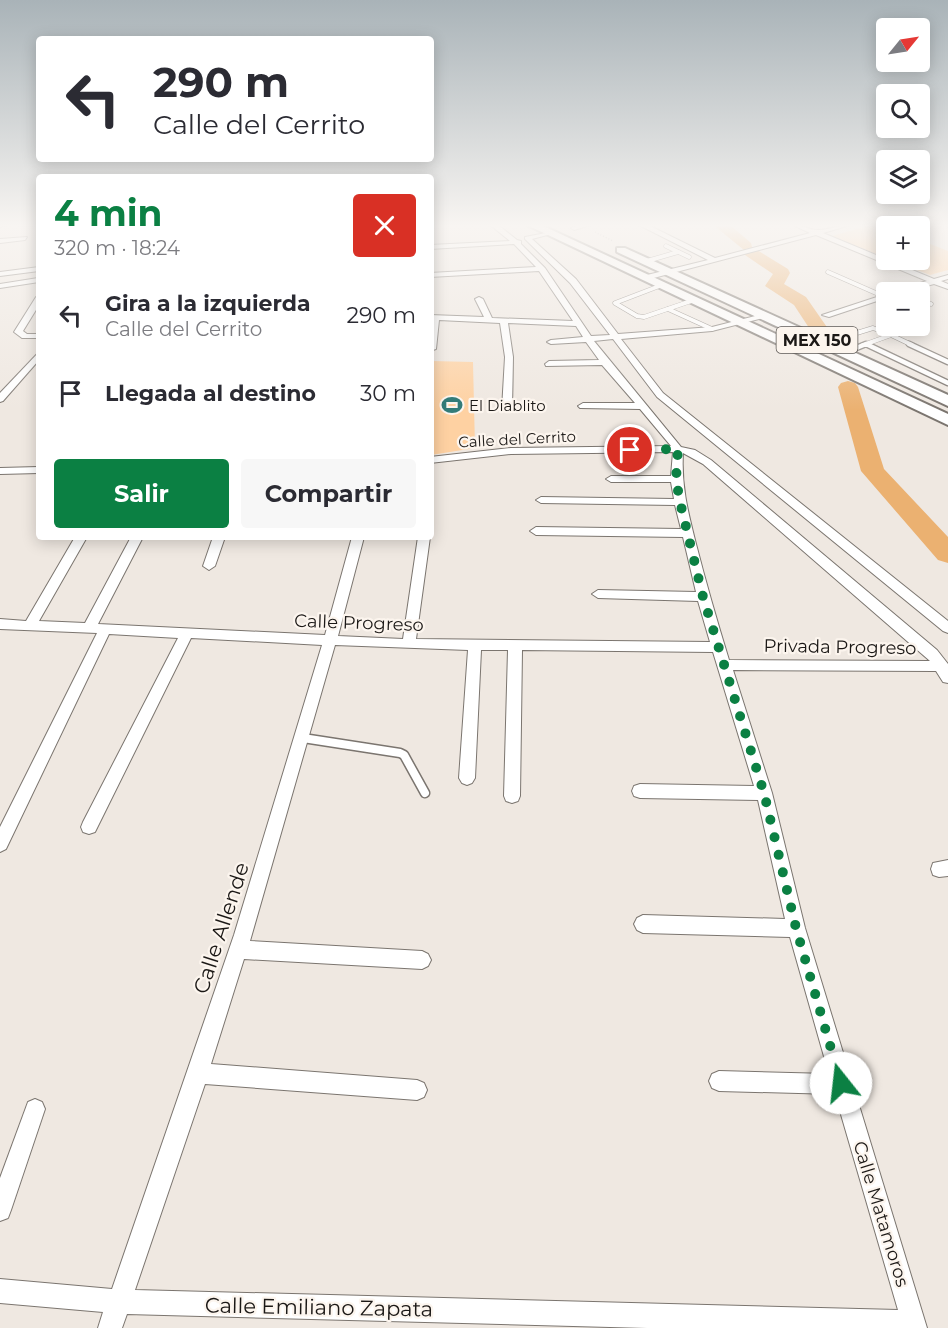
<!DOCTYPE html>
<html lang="es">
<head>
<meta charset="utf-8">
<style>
  body { margin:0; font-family:Montserrat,sans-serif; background:#f7f7f7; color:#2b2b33; height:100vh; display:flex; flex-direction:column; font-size:22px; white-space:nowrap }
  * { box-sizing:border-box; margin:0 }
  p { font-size:20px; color:#7c7c81 }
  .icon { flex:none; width:33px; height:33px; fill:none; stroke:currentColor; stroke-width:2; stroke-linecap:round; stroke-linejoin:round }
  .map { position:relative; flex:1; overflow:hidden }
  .side { position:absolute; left:36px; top:174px; width:398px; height:366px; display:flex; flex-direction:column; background:#fff; border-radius:6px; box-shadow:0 3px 15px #0003 }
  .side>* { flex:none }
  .banner { position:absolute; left:36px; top:36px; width:398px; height:126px; border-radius:6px; box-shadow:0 3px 15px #0003; background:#fff; color:#2b2b33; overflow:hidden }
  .needle { width:39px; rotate:60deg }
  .buttons { position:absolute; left:876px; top:18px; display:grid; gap:12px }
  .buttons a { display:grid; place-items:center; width:54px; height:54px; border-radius:6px; background:#fff; box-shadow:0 3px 15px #0003; font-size:30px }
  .pin { position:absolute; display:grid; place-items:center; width:51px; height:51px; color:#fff; margin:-26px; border:3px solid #fff; border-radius:50%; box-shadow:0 2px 6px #0007 }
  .me { position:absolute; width:66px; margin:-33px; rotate:344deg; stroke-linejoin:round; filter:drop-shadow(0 0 4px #0008) }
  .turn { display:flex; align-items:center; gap:21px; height:126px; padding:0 18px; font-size:27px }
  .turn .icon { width:78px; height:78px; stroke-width:2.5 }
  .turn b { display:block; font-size:42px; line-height:51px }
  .round { display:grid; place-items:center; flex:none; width:63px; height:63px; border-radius:6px; background:#f7f7f7 }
  .overview { display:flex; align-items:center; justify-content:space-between; height:102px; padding:0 18px }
  h1 { font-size:36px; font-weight:700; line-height:45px; color:#0b8043 }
  .action { display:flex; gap:12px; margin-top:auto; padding:12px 18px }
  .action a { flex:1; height:69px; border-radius:6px; background:#0b8043; color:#fff; font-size:24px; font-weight:700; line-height:69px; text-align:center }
  .action a+a { background:#f7f7f7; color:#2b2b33 }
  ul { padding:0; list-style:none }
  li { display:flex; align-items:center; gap:18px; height:78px; padding:0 18px }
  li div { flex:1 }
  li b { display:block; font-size:22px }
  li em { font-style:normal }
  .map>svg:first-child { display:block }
</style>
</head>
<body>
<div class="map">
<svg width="948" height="1328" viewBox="0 0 948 1328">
  <rect width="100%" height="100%" fill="#efe8e1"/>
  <!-- green -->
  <g fill="#fed1a2">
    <polygon points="874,224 886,228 886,258 832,236"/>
    <polygon points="920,240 948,251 948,270 930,275 891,260 920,260"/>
    <polygon points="431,361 473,362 475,448 431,455"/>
  </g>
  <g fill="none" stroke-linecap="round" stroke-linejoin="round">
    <!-- river -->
    <g fill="#ebb171" fill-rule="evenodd">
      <polygon points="712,224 729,224 751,243 752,247 788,269 790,273 784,284 806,297 831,333 829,337 815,337 794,305 765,286 773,274 745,255 744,250"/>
      <polygon points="848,381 855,383 858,387 884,469 948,537 948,563 938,560 861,471 838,387 841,383"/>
    </g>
    <!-- lane-far2 casing -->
    <g stroke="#7b756f" stroke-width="5">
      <g id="lane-far2">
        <polyline points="20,224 35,224"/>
        <polyline points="0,225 7,224"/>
        <polyline points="666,246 689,257"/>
        <polyline points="647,261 678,252"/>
        <polyline points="828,272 885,297"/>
        <polyline points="662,285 615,303 637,316 644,317 694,300"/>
        <polyline points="920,299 931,304"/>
        <polyline points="668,309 712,329"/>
        <polyline points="847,336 873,328 891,335"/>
        <polyline points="866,344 891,335 912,345"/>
        <polyline points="863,345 868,345"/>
      </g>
    </g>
    <!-- lane-far1 casing -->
    <g stroke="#7b756f" stroke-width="7">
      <g id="lane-far1">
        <polyline points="909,344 948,362"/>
        <polyline points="844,353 866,344 948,383"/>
      </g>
    </g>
    <!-- lane casing -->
    <g stroke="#7b756f" stroke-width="11">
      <polyline id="lane" points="303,738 400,753 404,755 425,793"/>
    </g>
    <!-- street casing -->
    <g stroke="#7b756f" stroke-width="2">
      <g id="street">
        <path d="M489,224H497L517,240L521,241V244L545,268L591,336L610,335L570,283L525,239V237L551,232V234L532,239L576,279L618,334L712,327L767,313V317L712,331L621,339L663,393L948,621V633L943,631L657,397L613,339L594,341L681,447L695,450L711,460L937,650L948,664V683L943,682L936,671L733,670L772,793L805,928L927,1328H647L127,1314L122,1328H98L103,1312L0,1303V1279L112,1289L234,935L322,645L191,638L95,832L89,834L83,832L81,827L83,822L178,638L109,634L6,849L0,852V827L97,633L0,629V619L26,621L75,537H87L39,621L85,623L131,537H143L98,624L325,635L352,537H364L338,636L403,639L418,537H430L416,639L710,642L698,601L598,598L592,594L598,590L696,592L683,537L536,535L530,531L536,527L681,529L675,505L541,503L536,500L541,497L674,499L671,482H611L606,479L611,476H671L673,452L511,454L430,463V457L511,448L671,446L640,409L580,408L578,406L583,403H635L602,365L546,366L545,364L549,361L599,360L586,342L551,344L547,342L551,340L583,337L576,326L508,323L513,357L512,409L507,412L502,409L505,357L500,323L439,320L436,349L430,351V315L484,317L475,299L479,297L483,299L492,318L573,321L539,271L430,277V273L536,267L514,244L430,249V245L510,241ZM683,453L703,464L930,661L729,660C717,621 706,583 696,544C688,512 681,486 683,453ZM335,645L468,650L459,778L462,783L467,785L472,783L475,778L481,650H508L504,796L506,801L512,803L518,801L520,796L522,650L713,652L754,786L640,784L634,786L632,791L634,796L640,798L758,800L785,919L643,915L637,918L634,924L637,930L643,933L790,937L829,1074L719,1071L712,1074L709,1081L712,1088L719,1091L835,1094L898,1310L135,1290L205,1084L417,1100L424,1097L427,1090L424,1083L417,1080L211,1064L244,959L422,969L428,966L431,960L428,954L422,951L250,941Z"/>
        <polygon points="581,224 594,224 574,230 571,228"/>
        <path d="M637,224H646L715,258L810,233L791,224C801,224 811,231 820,230C832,229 842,224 854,224L823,233L934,279L948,275V279L941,281L948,284V289L934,284L905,292H896V290L927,281L816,235L646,280H643V276L708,260Z"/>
        <polygon points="944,224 948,224 948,227"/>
        <polygon points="27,237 25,240 0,243 0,239"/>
        <polygon points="39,267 39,271 0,276 0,272"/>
        <polygon points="38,278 39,282 0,288 0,284"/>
        <polygon points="886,294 886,298 829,317 822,315"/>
        <polygon points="36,297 39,297 39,305 23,331 27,334 39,334 39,338 22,338 14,332"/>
        <polygon points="39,352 39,360 3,401 0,402 0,393"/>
        <polygon points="39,467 39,473 0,474 0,468"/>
        <polygon points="213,537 225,537 215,566 209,570 203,566"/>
        <polygon points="948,860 948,876 939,877 933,875 931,869 933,863"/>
        <polygon points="35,1099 42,1102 45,1109 11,1210 8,1218 0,1221 0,1178 28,1102"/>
      </g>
    </g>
    <!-- primary casing -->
    <g stroke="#7b756f" stroke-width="4">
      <g id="primary">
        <polygon points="525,224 539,224 948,414 948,425"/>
        <polygon points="617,248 625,248 948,395 948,406 617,252"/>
      </g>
    </g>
    <!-- path -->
    <polyline stroke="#99948f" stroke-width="1.5" stroke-dasharray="1 2" stroke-linecap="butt" points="595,232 613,241"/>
    <!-- lane-far2 -->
    <use href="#lane-far2" stroke="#fff" stroke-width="4"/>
    <!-- lane-far1 -->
    <use href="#lane-far1" stroke="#fff" stroke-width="4.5"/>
    <!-- lane -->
    <use href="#lane" stroke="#fff" stroke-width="8"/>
    <!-- street -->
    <use href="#street" fill="#fff" fill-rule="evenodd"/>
    <!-- primary -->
    <use href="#primary" fill="#fff" fill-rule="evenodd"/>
  </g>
  <!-- sky -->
  <linearGradient id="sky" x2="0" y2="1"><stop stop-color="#a9b3b8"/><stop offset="0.55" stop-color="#f8f5f2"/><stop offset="1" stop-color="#f8f5f2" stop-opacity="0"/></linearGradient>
  <rect width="948" height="410" fill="url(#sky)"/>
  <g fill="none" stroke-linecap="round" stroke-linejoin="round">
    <!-- route -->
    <polyline stroke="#0b8043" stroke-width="10" stroke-dasharray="0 18" points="630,450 678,449 676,479 680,502 703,597 764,793 796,928 841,1083"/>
  </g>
  <!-- icons -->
  <defs>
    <g id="stadium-bare" transform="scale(1.62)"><path d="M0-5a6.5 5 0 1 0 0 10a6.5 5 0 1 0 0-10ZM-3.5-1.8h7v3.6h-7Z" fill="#337c79" stroke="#fcf5ee" stroke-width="2.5" paint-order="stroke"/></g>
  </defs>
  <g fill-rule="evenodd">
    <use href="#stadium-bare" x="452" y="405"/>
  </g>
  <g text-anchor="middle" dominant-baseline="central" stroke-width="4.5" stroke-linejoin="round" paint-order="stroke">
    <!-- far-poi labels -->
    <g font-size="15" fill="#1b1816" stroke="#fcf5ee" text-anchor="start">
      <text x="469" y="405">El Diablito</text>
    </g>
    <!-- far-street labels -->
    <g font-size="15" fill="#1b1816" stroke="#fcf5ee">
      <text transform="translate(517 439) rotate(-3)">Calle del Cerrito</text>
    </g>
    <!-- shield labels -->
    <rect fill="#fcf5ee" stroke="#5e5a57" stroke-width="1.5" x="776.5" y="327" width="81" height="26" rx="4.5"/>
    <g font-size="16" font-weight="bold" fill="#1b1816">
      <text x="817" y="340">MEX 150</text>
    </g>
    <!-- street labels -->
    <g font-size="18" fill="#1b1816" stroke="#fcf5ee">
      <text transform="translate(359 623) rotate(2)">Calle Progreso</text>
      <text transform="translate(840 647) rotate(1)">Privada Progreso</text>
      <text transform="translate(881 1214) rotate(73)">Calle Matamoros</text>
    </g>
    <!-- near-street labels -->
    <g font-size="21" fill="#1b1816" stroke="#fcf5ee">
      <text transform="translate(221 928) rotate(-72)">Calle Allende</text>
      <text transform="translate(319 1307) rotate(1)">Calle Emiliano Zapata</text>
    </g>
  </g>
</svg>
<div class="buttons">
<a><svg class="needle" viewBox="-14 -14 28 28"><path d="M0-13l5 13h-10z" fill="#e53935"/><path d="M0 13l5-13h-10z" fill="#7c7c81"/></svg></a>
<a><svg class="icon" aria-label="search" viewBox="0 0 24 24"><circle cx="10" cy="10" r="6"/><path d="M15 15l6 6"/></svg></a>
<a><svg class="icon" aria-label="layers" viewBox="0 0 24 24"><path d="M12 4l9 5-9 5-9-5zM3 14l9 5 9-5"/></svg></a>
<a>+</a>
<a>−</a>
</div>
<div class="pin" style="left:630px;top:450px;background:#d93025"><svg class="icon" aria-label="arrive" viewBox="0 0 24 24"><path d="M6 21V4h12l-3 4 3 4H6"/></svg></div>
<svg class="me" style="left:841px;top:1083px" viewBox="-20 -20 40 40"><circle r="19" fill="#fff"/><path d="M0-13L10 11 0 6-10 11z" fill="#0b8043"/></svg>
<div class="banner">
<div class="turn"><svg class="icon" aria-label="left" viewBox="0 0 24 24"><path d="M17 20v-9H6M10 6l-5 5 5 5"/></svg><div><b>290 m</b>Calle del Cerrito</div></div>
</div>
<section class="side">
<div class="overview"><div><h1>4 min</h1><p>320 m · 18:24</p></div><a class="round" style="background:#d93025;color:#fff"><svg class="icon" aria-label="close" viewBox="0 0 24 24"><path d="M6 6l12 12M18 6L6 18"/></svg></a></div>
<ul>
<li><svg class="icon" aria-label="left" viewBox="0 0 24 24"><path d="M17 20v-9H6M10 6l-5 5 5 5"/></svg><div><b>Gira a la izquierda</b><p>Calle del Cerrito</p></div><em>290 m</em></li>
<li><svg class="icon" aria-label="arrive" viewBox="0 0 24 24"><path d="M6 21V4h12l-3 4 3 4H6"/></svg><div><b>Llegada al destino</b></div><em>30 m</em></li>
</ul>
<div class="action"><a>Salir</a><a>Compartir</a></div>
</section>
</div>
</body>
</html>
